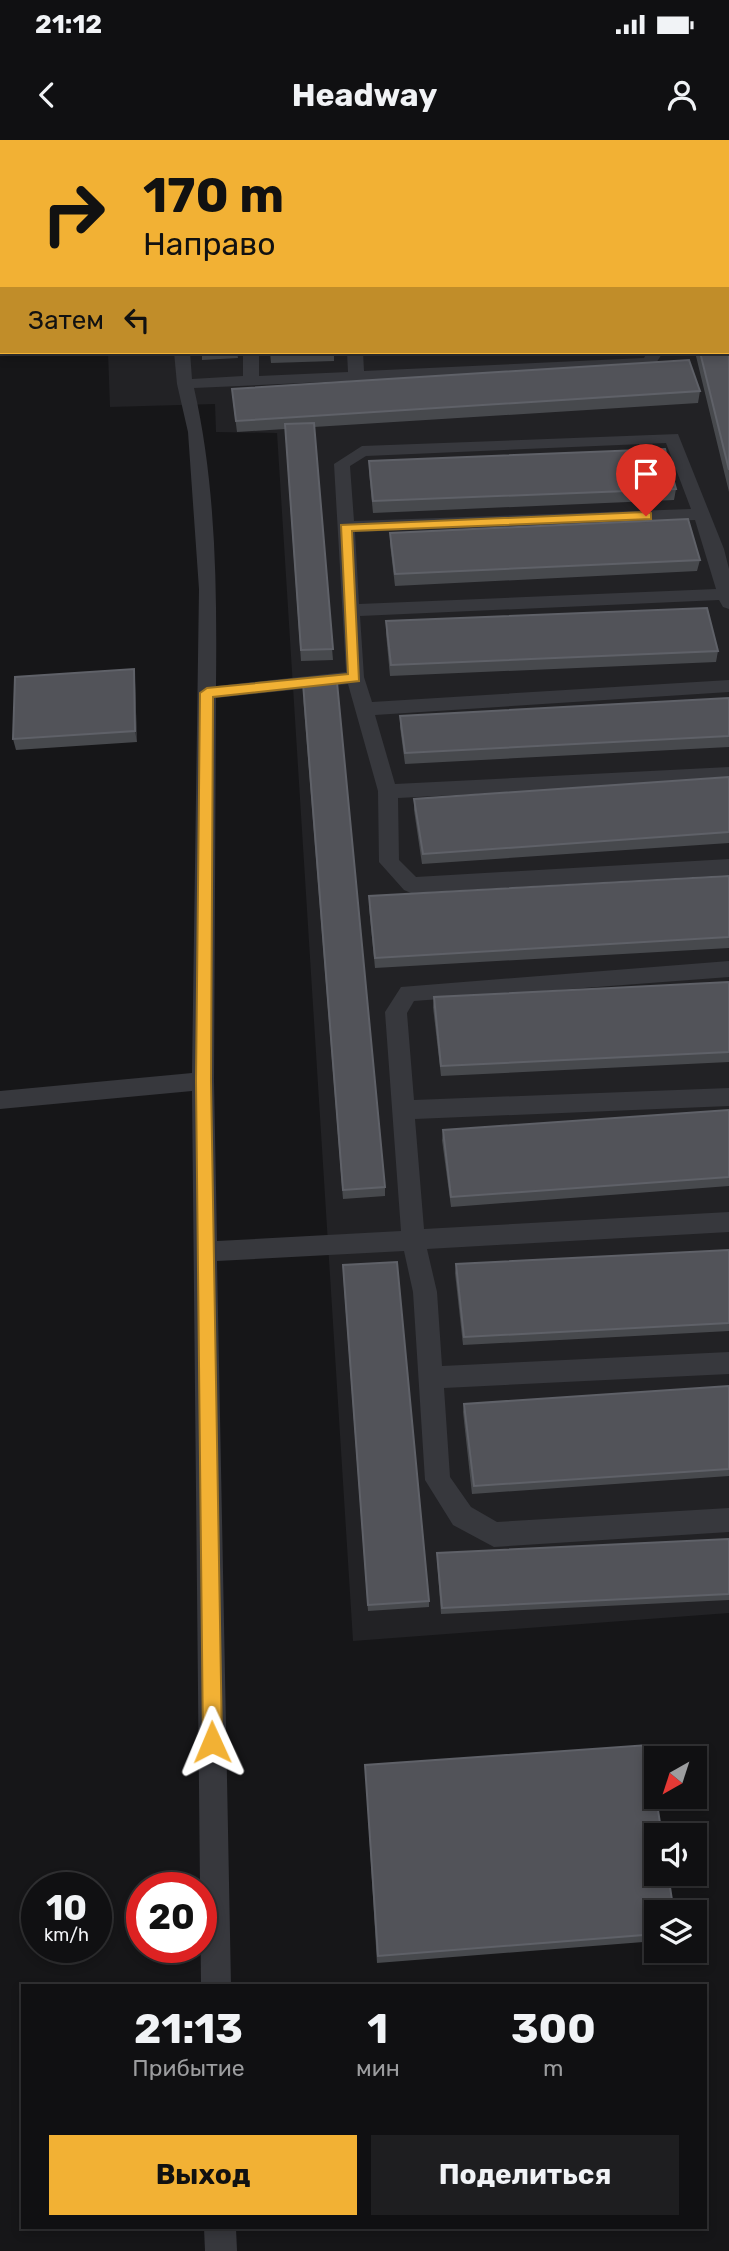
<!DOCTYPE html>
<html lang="ru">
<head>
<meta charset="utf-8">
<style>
  body { margin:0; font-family:Rubik,sans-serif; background:#1e1e20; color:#f1f3f6; height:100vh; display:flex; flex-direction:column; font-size:26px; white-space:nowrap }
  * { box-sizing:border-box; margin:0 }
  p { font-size:23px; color:#9c9d9f }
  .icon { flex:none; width:38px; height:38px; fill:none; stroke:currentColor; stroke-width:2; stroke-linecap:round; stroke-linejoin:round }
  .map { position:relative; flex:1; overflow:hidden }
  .drawer { position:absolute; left:21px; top:1844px; width:686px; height:245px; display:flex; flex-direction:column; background:#101012; border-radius:0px; box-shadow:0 4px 10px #0003,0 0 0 2px #303032 }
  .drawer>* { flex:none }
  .hud { position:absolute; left:0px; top:0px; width:730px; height:214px; box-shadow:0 4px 10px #0003,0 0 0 2px #303032; background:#f2b134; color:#111; overflow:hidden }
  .needle { width:46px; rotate:219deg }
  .buttons { position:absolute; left:644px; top:1606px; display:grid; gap:14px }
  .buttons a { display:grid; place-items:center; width:63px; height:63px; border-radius:0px; background:#101012; box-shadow:0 4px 10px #0003,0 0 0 2px #303032; font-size:35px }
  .speed { position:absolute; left:21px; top:1732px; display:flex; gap:14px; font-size:35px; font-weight:700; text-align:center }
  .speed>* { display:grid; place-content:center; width:91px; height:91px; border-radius:50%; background:#101012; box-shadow:0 4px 10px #0003,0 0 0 2px #303032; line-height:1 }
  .speed small { font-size:18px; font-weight:400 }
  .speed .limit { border:10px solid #d22; background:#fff; color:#111 }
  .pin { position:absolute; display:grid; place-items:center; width:60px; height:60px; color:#fff; margin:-72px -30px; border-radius:50% 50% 50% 0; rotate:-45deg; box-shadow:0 0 7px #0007 }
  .pin .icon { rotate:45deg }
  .me { position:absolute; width:77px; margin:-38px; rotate:359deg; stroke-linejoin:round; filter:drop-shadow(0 0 5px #0008) }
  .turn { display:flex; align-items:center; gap:24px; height:147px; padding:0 28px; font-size:32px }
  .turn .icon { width:91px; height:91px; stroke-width:2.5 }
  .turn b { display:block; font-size:49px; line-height:60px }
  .then { display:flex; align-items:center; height:66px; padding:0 28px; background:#0003; gap:14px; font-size:26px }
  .eta { display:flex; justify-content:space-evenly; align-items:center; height:119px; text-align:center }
  .eta b { font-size:42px; font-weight:700; line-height:49px }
  .primary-button { display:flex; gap:14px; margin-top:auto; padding:14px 28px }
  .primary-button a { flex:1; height:80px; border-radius:0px; background:#f2b134; color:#111; font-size:28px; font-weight:700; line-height:80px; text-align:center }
  .primary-button a+a { background:#1e1e20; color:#f1f3f6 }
  .status { display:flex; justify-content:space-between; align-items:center; height:49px; padding:0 35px; background:#101012; direction:ltr }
  .status svg { height:19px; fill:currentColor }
  header { display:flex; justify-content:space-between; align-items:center; height:91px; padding:0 28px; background:#101012; font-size:32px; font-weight:700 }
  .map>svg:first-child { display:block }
</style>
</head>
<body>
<div class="status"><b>21:12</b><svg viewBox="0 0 49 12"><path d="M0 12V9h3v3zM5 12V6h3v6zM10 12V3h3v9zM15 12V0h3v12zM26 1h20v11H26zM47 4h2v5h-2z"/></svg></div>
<header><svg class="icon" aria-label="back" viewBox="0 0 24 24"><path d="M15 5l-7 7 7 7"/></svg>Headway<svg class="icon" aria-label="person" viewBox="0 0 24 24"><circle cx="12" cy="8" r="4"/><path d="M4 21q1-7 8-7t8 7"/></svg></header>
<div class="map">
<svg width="729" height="2111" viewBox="0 0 729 2111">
  <rect width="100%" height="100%" fill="#161618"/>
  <!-- built -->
  <polygon fill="#222225" points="108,212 718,212 729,254 729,1473 353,1501 277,293 216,292 215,264 110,267"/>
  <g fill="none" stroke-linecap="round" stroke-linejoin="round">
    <!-- lane -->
    <g fill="#37383d" fill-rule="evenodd">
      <rect x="157" y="0" width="14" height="2"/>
      <rect x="234" y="0" width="14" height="2"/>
      <rect x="335" y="0" width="14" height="2"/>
      <polygon points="607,0 621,0 622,2 608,2"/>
      <path d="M174,212H190L192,239L243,236V212H259V236L348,232L347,212H363L364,231L644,218L647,212H663L655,225L649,227L194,248C216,345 217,447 216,546L346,532L334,324L362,306L678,294L724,409L729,429V469L723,467L719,460L360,476L364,537L372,562L729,540V552L375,575L395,644L729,627V641L398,658L399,720L416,737L729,719V735L411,753L404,750L379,722L378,651L348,544L216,558L214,941L217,1101L401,1091L385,872L401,847L729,821V837L414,861L407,873L414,960L729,948V966L415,979L424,1089L729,1072V1092L427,1109L437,1152L442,1226L729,1212V1234L444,1248L450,1337L471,1367L497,1382L729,1368V1392L494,1407L453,1385L425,1340L413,1152L404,1111L217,1121L231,1846H201L192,951L0,969V951L192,933L199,449L188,292L177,244ZM666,303L691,369L354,381L350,326L366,316ZM695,380L716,449L359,464L355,392Z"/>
      <polygon points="204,2088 236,2088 237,2111 205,2111"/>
    </g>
    <!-- street -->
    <polygon fill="#37383d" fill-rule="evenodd" points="729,0 729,17 728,2 719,2"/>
  </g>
  <!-- wall -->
  <g fill="#47494d">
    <polygon points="729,192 729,352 695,212 728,212"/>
    <polygon points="202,212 237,212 238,218 202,220"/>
    <polygon points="270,212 334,212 334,221 271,223"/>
    <polygon points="700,251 698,263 314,287 333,520 301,521 285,289 237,292 233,261"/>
    <polygon points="369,321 676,349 674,360 373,373 369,332"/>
    <polygon points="390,393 700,420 697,431 395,446 390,404"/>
    <polygon points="386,481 718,511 716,522 390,536 386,493"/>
    <polygon points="135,541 137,602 16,610 13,599"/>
    <polygon points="303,555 385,1047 385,1056 343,1059"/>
    <polygon points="729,558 729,607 405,624 400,587 400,576"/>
    <polygon points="729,637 729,703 422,724 414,670 414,659"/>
    <polygon points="729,736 729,808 375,828 369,767 369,756"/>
    <polygon points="729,842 729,922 441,936 433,867 434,857"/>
    <polygon points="729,970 729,1046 451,1067 442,1000 443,990"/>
    <polygon points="729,1110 729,1191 463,1205 455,1133 456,1124"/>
    <polygon points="343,1134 429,1461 429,1467 368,1471"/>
    <polygon points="729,1246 729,1336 472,1354 463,1272 464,1264"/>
    <polygon points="729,1399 729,1460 441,1474 437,1420 437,1413"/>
    <polygon points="365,1625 656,1773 656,1801 377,1823"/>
  </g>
  <!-- shaded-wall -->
  <polygon fill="#2f3033" points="134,529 135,541 137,602 135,591"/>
  <!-- building -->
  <g fill="#525359" stroke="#5f6168" stroke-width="2">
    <rect x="108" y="0" width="30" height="2"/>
    <rect x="191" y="0" width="31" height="2"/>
    <rect x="266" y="0" width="56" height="2"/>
    <polygon points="358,0 415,0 416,2 358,2"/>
    <polygon points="445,0 505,0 506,2 446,2"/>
    <polygon points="538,0 595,0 596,2 539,2"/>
    <polygon points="648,0 678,0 679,2 649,2"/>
    <polygon points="728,188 729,192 729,330 700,212 728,212"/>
    <polygon points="689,220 700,251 236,281 232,249"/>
    <polygon points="314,283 333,509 301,510 285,284"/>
    <polygon points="665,309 676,349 373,361 369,321"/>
    <polygon points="688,379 700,420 395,434 390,393"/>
    <polygon points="707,468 718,511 391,525 386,481"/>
    <polygon points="134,529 135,591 13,599 15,537"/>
    <polygon points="337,542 385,1047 343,1050 303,543"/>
    <polygon points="729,558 729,596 405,613 400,576"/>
    <polygon points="729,637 729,692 423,714 414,659"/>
    <polygon points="729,736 729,797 375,818 369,756"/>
    <polygon points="729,842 729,912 441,926 434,857"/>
    <polygon points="729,970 729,1037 451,1057 443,990"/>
    <polygon points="729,1110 729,1183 464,1197 456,1124"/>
    <polygon points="397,1122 429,1461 368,1465 343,1125"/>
    <polygon points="729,1246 729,1329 474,1346 464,1264"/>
    <polygon points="729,1399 729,1454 442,1468 437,1413"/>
    <polygon points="648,1605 662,1696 656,1696 656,1734 668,1734 674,1773 656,1773 656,1794 378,1816 365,1625"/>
  </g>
  <!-- route -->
  <polygon fill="#f2b134" stroke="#9d7322" stroke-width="2" points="646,372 651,373 651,379 352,391 359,541 213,557 211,941 222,1602 219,1608 212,1611 205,1608 203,1602 196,941 200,553 207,548 348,534 341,385"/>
</svg>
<div class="buttons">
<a><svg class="needle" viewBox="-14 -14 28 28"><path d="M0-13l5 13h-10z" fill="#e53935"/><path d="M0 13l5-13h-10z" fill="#9c9d9f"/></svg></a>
<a><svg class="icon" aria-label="sound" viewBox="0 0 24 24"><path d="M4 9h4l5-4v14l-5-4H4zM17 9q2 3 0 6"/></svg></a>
<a><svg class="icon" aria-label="layers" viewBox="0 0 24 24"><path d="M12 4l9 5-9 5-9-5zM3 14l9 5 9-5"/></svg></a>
</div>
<div class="speed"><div>10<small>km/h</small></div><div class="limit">20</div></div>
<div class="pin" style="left:646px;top:376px;background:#d93025"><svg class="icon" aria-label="arrive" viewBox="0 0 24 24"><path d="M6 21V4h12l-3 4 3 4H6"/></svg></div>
<svg class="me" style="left:212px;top:1602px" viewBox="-20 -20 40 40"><path d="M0-17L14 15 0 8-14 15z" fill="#f2b134" stroke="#fff" stroke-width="4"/></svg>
<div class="hud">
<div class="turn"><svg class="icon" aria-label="right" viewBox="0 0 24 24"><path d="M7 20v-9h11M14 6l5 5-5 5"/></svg><div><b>170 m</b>Направо</div></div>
<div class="then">Затем<svg class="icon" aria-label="left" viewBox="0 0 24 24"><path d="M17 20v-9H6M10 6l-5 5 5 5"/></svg></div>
</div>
<section class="drawer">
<div class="eta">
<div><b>21:13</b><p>Прибытие</p></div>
<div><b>1</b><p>мин</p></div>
<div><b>300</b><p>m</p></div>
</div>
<div class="primary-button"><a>Выход</a><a>Поделиться</a></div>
</section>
</div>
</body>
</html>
